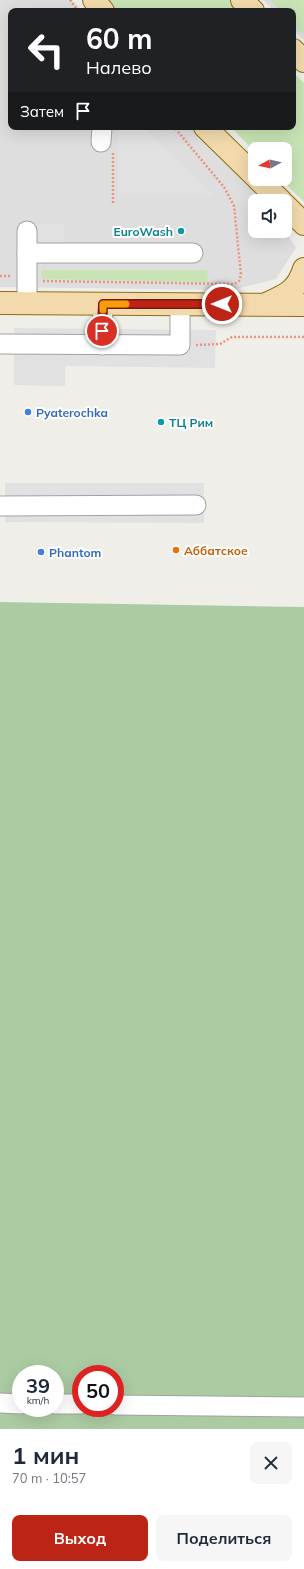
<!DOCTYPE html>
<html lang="ru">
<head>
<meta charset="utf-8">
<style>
  body { margin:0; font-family:Mulish,sans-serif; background:#f6f6f7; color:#1f2937; height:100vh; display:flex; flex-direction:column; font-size:15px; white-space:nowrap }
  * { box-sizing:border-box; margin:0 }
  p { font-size:13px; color:#747a83 }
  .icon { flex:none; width:22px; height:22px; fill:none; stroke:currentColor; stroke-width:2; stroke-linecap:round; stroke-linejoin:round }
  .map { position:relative; height:1429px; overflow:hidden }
  .sheet { display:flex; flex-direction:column; background:#fff; flex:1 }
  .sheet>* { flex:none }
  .hud { position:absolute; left:8px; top:8px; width:288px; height:122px; border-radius:8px; box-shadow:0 4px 16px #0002; background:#202124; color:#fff; overflow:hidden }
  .needle { width:26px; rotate:262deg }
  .controls { position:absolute; left:248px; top:142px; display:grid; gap:8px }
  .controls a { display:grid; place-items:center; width:44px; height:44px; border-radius:8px; background:#fff; box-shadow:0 4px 16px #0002; font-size:20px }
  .speed { position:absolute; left:12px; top:1365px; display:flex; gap:8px; font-size:20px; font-weight:700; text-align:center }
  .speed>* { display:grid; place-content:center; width:52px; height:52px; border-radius:50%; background:#fff; box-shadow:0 4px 16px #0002; line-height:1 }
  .speed small { font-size:10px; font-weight:400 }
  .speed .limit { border:6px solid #d22; background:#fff; color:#111 }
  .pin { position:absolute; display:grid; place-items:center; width:34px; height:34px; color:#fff; margin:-17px; border:2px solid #fff; border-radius:50%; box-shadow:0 1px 4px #0007 }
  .me { position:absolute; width:44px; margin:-22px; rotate:270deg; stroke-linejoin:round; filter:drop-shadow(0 0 3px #0008) }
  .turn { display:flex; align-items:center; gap:14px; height:84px; padding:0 12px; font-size:18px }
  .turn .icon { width:52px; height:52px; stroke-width:2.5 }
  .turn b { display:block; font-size:28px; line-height:34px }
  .then { display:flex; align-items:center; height:38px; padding:0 12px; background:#0003; gap:8px; font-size:15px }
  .round { display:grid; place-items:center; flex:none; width:42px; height:42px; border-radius:8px; background:#f6f6f7 }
  .summary { display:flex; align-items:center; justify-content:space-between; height:68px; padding:0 12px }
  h1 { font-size:24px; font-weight:700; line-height:30px }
  .cta { display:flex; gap:8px; margin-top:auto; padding:8px 12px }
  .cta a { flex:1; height:46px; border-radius:8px; background:#bc2516; color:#fff; font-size:16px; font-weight:700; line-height:46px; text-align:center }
  .cta a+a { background:#f6f6f7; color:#1f2937 }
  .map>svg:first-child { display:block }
</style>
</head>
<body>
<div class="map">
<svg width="304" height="1429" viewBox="0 0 304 1429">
  <rect width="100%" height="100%" fill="#f0eee9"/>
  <!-- residential -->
  <g fill="#dfdede">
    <polygon points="0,0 72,0 82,11 11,11 11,127 193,127 263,201 255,201 255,231 285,231 296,248 276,279 232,290 0,287"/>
    <polygon points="263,0 304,0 304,40 293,29 293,11 275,11"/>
  </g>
  <!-- grass -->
  <g fill="#c8e4b5">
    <polygon points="108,0 231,0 243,11 116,11"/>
    <polygon points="270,0 304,0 304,35 293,24 293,11 281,11"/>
    <polygon points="293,72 304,83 304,202 281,179 285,179 285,149 255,149 255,152 231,127 293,127"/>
    <polygon points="42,270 207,270 208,282 42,279 41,274"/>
  </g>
  <!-- forest -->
  <path fill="#abcba2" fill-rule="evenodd" d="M0,602L304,607V1429H0ZM21,1374H55V1408H21ZM81,1374H115V1408H81Z"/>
  <!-- parking -->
  <g fill="#e1e1e1">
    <polygon points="118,127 144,127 214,195 118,195"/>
    <polygon points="64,224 65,257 20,258 19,225"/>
    <polygon points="14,328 216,330 215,368 65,366 65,386 14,385"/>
    <polygon points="5,483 204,483 204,523 5,522"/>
  </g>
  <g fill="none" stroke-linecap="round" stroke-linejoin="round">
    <!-- minor casing -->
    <g stroke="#a2a2a2" stroke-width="21">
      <g id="minor">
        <polyline points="101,142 102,127"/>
        <polyline points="27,231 27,304"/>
        <polyline points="27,253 193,253"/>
        <polyline points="0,344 180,345 180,304"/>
        <polyline points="102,345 103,304"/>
        <polyline points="0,506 196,505"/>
        <polyline points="0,1403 21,1404"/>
        <polyline points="55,1404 81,1404"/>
        <polyline points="115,1405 304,1407"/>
      </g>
    </g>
    <!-- major casing -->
    <g stroke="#8d6f11" stroke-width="24">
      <g id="major">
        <polyline points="94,0 103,11"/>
        <polyline points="242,0 253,11"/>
        <polyline points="293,50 304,61"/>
        <polyline points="205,127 255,176"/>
        <polyline points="258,179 281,201"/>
        <polyline points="285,205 304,224"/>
        <polyline points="0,303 304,305"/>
        <path d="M266,304C286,295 297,291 304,269"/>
      </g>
    </g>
    <!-- path -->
    <g stroke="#eb937f" stroke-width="2.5" stroke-dasharray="2 2" stroke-linecap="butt">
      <polyline points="70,0 78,11"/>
      <polyline points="113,203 113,151"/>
      <polyline points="0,276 11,276"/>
      <polyline points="43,281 234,284 239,281 241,275 234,206 224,187 174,127"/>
      <polyline points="196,345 220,344 232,337 304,337"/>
    </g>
    <!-- minor -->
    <use href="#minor" stroke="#fff" stroke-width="19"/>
    <!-- major -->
    <use href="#major" stroke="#f2daac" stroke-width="22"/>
  </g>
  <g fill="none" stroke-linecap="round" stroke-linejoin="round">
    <!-- route casing -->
    <g stroke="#7a180e" stroke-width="10">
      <polyline id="route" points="102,331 103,304 222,304"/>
    </g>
    <!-- route -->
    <use href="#route" stroke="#bc2516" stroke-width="7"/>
    <!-- slow -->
    <polyline stroke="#f59e0b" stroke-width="7" points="103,310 103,304 126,304"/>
  </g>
  <!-- markers -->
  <g fill="#0f9aa8" stroke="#fff" stroke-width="1.5">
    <circle cx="181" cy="231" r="4"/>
    <circle cx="161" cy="422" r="4"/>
  </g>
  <g fill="#3f7fe0" stroke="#fff" stroke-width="1.5">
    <circle cx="28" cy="412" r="4"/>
    <circle cx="41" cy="552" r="4"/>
  </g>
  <circle fill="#e8710a" stroke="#fff" stroke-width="1.5" cx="176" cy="550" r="4"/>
  <g text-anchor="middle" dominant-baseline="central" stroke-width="4" stroke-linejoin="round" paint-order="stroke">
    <!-- culture labels -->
    <g font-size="12" font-weight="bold" fill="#0d838f" stroke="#fff" text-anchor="end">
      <text x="173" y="231">EuroWash</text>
      <text x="169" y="422" text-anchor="start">ТЦ Рим</text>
    </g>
    <!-- shop labels -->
    <g font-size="12" font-weight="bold" fill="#366cbe" stroke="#fff" text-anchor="start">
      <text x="36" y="412">Pyaterochka</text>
      <text x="49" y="552">Phantom</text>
    </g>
    <!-- food labels -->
    <g font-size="12" font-weight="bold" fill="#c56008" stroke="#fff" text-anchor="start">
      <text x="184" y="550">Аббатское</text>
    </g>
  </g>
</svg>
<div class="controls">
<a><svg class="needle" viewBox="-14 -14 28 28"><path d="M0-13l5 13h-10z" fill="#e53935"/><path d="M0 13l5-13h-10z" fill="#747a83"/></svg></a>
<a><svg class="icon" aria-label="sound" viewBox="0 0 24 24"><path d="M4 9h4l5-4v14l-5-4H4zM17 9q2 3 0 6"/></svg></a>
</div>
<div class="speed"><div>39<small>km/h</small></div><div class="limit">50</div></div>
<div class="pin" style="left:102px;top:331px;background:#d93025"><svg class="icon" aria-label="arrive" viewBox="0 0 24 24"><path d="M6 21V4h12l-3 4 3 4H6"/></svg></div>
<svg class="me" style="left:222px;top:304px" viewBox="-20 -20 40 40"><circle r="17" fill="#bc2516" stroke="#fff" stroke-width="3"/><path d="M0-11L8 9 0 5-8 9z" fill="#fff"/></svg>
<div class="hud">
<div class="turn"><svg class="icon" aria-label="left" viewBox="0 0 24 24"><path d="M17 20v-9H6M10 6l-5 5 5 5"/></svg><div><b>60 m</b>Налево</div></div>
<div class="then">Затем<svg class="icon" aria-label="arrive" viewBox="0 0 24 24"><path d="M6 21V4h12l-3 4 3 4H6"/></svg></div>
</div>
</div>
<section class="sheet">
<div class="summary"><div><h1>1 мин</h1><p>70 m · 10:57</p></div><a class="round"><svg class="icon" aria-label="close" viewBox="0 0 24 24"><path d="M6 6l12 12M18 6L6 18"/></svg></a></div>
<div class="cta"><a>Выход</a><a>Поделиться</a></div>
</section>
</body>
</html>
